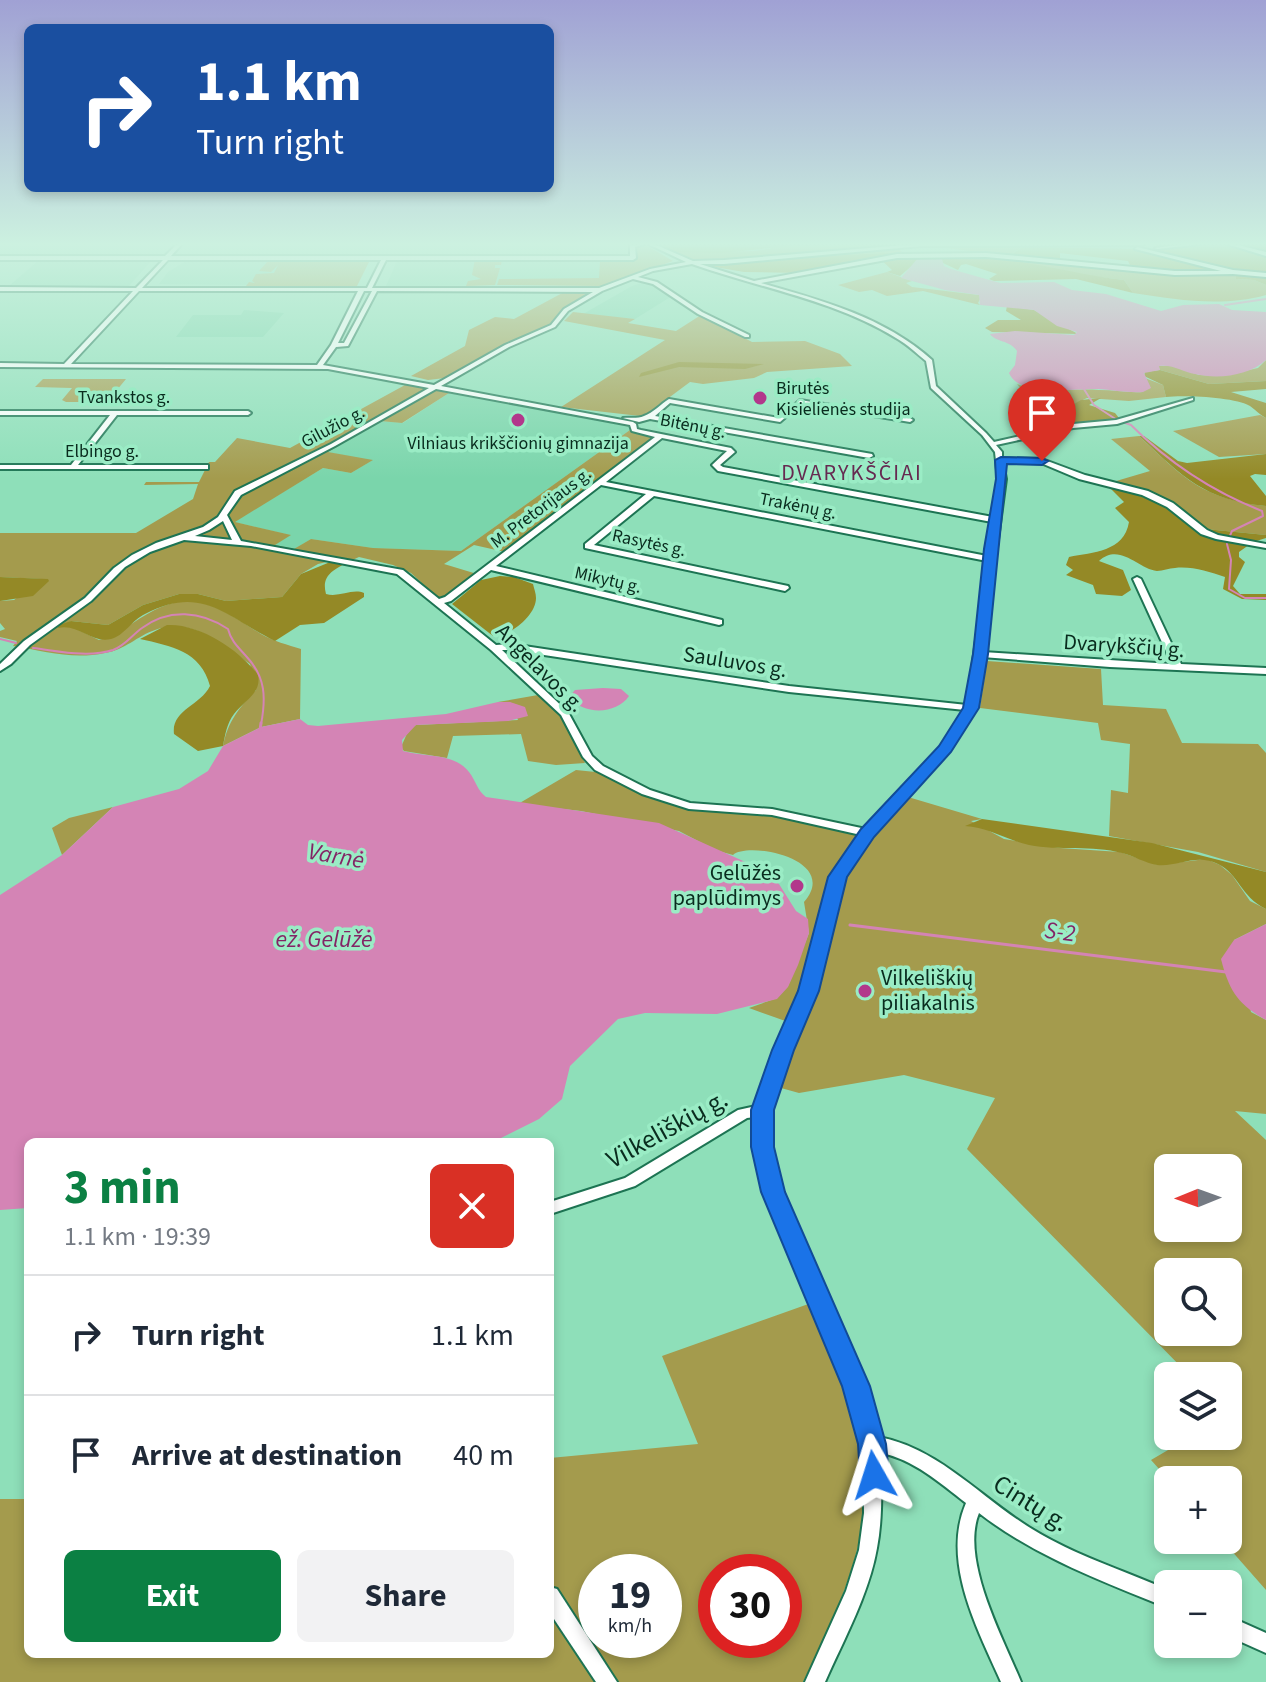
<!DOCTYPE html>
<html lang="en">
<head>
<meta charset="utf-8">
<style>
  body { margin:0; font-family:"Source Sans 3",sans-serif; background:#f2f2f3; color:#1f2937; height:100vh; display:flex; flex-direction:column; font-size:30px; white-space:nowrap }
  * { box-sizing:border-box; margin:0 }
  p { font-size:26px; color:#747a83 }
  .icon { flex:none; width:44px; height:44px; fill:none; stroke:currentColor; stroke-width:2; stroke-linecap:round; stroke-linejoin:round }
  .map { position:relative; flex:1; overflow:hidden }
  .details { position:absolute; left:24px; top:1138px; width:530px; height:520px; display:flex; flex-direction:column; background:#fff; border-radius:12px; box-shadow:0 4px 12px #0003 }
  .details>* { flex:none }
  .hud { position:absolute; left:24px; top:24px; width:530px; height:168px; border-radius:12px; box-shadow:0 4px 12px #0003; background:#1a4fa0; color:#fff; overflow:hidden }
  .needle { width:52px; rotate:269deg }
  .tools { position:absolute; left:1154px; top:1154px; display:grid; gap:16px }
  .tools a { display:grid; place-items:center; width:88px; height:88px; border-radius:12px; background:#fff; box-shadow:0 4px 12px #0003; font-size:40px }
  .speed { position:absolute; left:578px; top:1554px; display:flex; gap:16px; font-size:40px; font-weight:700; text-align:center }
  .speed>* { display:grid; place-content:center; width:104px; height:104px; border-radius:50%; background:#fff; box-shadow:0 4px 12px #0003; line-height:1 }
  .speed small { font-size:20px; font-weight:400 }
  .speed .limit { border:12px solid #d22; background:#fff; color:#111 }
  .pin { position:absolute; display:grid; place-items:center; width:68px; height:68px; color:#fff; margin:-82px -34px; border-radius:50% 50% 50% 0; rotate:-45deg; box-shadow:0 0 8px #0007 }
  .pin .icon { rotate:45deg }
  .me { position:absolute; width:88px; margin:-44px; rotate:354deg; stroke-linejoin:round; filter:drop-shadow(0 0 6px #0008) }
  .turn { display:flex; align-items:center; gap:28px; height:168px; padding:0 40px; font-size:36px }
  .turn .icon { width:104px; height:104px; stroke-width:2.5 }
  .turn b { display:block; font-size:56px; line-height:68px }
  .round { display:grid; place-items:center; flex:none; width:84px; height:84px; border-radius:12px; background:#f2f2f3 }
  .summary { display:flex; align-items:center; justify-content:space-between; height:136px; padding:0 40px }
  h1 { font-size:48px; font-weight:700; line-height:60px; color:#0b8043 }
  .button { display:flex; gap:16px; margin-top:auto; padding:16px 40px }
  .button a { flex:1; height:92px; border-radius:12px; background:#0b8043; color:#fff; font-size:32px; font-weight:700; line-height:92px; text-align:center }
  .button a+a { background:#f2f2f3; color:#1f2937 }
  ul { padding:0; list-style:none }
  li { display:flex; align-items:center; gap:24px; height:120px; padding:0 40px; border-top:2px solid #e0e1e3 }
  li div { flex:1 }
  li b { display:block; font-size:30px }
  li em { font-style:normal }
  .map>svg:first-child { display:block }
</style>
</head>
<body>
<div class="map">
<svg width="1266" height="1682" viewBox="0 0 1266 1682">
  <rect width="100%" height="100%" fill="#8edfb9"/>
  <!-- built -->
  <g fill="#7ad5ab">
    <polygon points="39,260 152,260 129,286 9,286"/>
    <polygon points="186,261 367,261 355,286 159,284 168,272"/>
    <polygon points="397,261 600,261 600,278 572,285 386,286"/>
    <polygon points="648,281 672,296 635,319 583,314 632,286"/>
    <polygon points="244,310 284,313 263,337 176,337 193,315 241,315"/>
    <polygon points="449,393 568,414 629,426 630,430 461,551 373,548 311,539 295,549 274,545 290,535 234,522 323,468 351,473 371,461 327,452 380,421 403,423"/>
  </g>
  <!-- green -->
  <g fill="#a49b4d" fill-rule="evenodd">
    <polygon points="644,244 673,261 602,286 497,285 499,279 599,278 600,261 502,260 501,265 495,265 495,268 500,268 495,285 466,286 468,281 481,279 472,275 475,259 636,259 636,245"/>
    <polygon points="875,244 923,244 894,246 902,252 785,258 705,267 670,252 754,251 780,247"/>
    <path d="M1023,247L1010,255L1175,272L1236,273V279L1254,280L1266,285V295C1223,307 1177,300 1133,293L1124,280L1075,274L1006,258L1007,256L947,248Z"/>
    <polygon points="269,260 370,260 366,260 369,262 356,288 246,286 249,282 255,283 252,281 256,274 274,273 278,265 271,272 259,271"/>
    <polygon points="887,272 912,281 906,283 912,287 979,295 981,297 978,303 980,305 923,291 887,296 872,290 859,292 838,285"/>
    <polygon points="566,291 579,291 586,295 566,306 550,324 445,378 428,380 411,376 465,346 469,330 495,317 514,319"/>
    <polygon points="573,312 635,319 628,323 676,331 701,315 752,342 805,341 840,354 852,366 767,372 754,378 703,384 690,382 647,414 640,416 561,407 665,340 564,321"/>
    <polygon points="1266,360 1266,381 1209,384 1160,370 1158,366 1172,366 1199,375 1223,376 1258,368"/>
    <path d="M1145,378L1163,385L1166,397L1129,401L1087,398L1072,405L1031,402L1017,384C1044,394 1071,388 1099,390C1114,390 1127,393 1143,392Z"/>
    <polygon points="43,379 126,379 107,402 66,402 62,400 72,388 35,387"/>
    <path d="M405,385L449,393L402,423L380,421L328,452L373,460L351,473L323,468L235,522L291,535L275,545L294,549L311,539L373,548L461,551L630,430L656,437L505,552L474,545L444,564L477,574L447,597H437L411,573L393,565L359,557L348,562L335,560L318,564L301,574L282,597L226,601L198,594H179L143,605L108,625L71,621L64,626L72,627L99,640C125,633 139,615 164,606C202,591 230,615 261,634C273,641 288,645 301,649L300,719L261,727L223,746C228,721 239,708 256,690L250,664C222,645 192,616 155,630C137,636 125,650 105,653C72,660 45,651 13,646L17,641L0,637V631L5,629L0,623V601L14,600L41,579L0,577V533H136L193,499L198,484L144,485L146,482H199L209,462H215L237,438L290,448Z"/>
    <polygon points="1260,415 1266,418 1266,454 1219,457 1173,431"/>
    <path d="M1139,436C1184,478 1202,499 1266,506V535L1195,528L1146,496L1106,484L1150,471L1111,439Z"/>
    <polygon points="987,661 1101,669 1103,705 1166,709 1182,743 1258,744 1266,753 1266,872 1198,852 1109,836 1111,790 1128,793 1130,744 1101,740 1098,723 980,708"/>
    <polygon points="538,695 562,717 585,763 556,765 528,761 521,734 453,736 447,758 404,751 401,747 409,729 416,725 518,720 510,702 498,702"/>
    <path d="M576,770L605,773L674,806L794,819L873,835L908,797L982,819L971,821L1004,839L1060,848L1120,852L1158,865L1206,859L1220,865L1232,875L1250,901L1266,909V924L1234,940L1251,1012L1266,1020V1114L1235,1111L1266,1140V1590L1222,1540H1228V1480H1169L1151,1460L1192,1436H1228V1376H1190L967,1149L995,1098L904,1075L799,1093L781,1088L783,1070L802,1027L749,1008L777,998L788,986L809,933L804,902C841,859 748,841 733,855L715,850L679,831L581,811L518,804ZM1168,1168H1228V1228H1168ZM1168,1272H1228V1332H1168Z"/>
    <polygon points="113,807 62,855 52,828 69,818"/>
    <path d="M814,1302C829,1338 847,1373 858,1411C885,1507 846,1597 803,1682H0V1499H28V1654H550V1458L698,1444L662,1356ZM596,1572H664V1640H596ZM716,1572H784V1640H716Z"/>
  </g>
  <!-- forest -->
  <g fill="#948926">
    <polygon points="660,244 875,244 780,247 721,253 670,252"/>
    <polygon points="1158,244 1266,244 1266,252 1253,253 1266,255 1266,285 1254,280 1236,279 1236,273 1175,272 1131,267 1128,261 1060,253 1060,261 1009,256 1023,247 1152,249"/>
    <polygon points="902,252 921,258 900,276 887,272 892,270 878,257 802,273 744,272 709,266 785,258"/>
    <path d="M977,256C1027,260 1073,274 1124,280L1133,293L1076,279L994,281L989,279L997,274L966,264L961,265L958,270L930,257Z"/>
    <polygon points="1007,306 1034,310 1078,334 992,332 985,328 998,320 1021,320 1006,311"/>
    <polygon points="679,362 764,364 745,369 679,367 639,377 641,373"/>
    <path d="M1160,370L1209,384L1266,381V389L1231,392L1266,403V418C1260,415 1256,410 1250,406C1235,397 1184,395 1166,397L1163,385L1144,376L1145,372Z"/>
    <path d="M1101,398L1089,405L1115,413L1119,418C1088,429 1051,429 1031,402L1072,405L1081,400Z"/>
    <path d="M1139,436H1144L1178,461L1187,463L1266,454V475L1255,474L1250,476L1266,496V506C1205,501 1182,476 1139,436Z"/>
    <path d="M1106,484L1165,505L1195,528L1266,535V538L1253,542L1239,552V557L1245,562L1233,586L1240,594H1266V600L1242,599L1223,589L1225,577C1209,572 1192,566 1175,568C1169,568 1163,571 1157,571C1138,569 1120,542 1099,561L1123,570L1131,590L1122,596L1096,594L1093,585L1066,575L1073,570L1066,565L1069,557C1093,552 1124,552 1129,522L1115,508L1124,502Z"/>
    <path d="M335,560L348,562C333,570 321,576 326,594C339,598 352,588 364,593V597L324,623L300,625L275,641C226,617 203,584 145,614C132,620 124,636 111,639C92,644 78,623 58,628L59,625L71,621L108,625L143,605L179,594H198L226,601L282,597L301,574Z"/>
    <path d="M500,576L514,577L533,584C534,589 536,593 536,598C536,616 509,637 493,636L452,604L481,580Z"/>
    <polygon points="0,577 48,579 49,581 33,596 0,601"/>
    <path d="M167,625C199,623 240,650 258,675C262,693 244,701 234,714C227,723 225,735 223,746L198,751L174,734C171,710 200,706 210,686C201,651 171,646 140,639Z"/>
    <path d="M982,819L1152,843L1266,872V909C1240,896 1239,874 1218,864C1196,853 1179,867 1157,865C1145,863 1134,856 1122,853C1092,845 1059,851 1029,845C1007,840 987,827 965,826Z"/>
  </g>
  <!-- water -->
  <g fill="#d484b5">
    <path d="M918,258L942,259L944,266L951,269L1000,283L1054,282L1072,290L1106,294L1161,311L1183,305L1219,304L1232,310L1266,312V360C1250,375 1219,380 1195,374C1183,372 1173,364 1159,366L1160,370L1144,373L1151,388L1143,392C1127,393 1113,390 1098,389C1076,388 1019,398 1009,373L1015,365L1017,351C1010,340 995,342 990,334L1015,331L1074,335L1077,332L1057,326L1034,310L980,305L979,295L945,290L901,278Z"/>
    <path d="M603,688L621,689L629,696C616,715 583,715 569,697L575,690Z"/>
    <path d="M498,702H510L525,707L528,716L508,721L416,725L402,740L403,751C424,757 455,753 469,772C476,781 477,790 486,797L659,823L752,865L779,884L796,911L808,919L809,933L798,965L788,987L777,999L717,1014L645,1013L618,1019L570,1066L562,1099L539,1119L495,1141L28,1142V1208L0,1210V895L62,855L113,807L179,789L208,771L223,746L261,727L300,719L308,725L318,726L446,714Z"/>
    <path d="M1266,924V1020C1237,1004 1229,990 1221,959L1234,940Z"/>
  </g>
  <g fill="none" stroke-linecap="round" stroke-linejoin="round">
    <!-- stream-far1 -->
    <g stroke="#d484b5" stroke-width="2">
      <polyline points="1225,305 1266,299"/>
      <polyline points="1082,386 1094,405 1117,420"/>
      <path d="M1123,422L1131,425C1169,463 1211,491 1262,511L1263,516L1232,531L1229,538"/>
      <polyline points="1227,544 1231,560 1229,589 1245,598 1266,598"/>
      <polyline points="0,639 16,643"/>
      <path d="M33,648C59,651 87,658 113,650C125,646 132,635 142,628C169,608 201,611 228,629C231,641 238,647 246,656C266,677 266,698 261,725"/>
    </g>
    <!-- stream -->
    <g stroke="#d484b5" stroke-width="3">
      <polyline points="260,730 261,723"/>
      <polyline points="850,925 1226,972"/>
    </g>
    <!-- minor casing -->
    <g stroke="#1d7453" stroke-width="4">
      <g id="minor">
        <path d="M177,244H182L171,256H630V245L644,244L635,247L636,258L633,260H386L372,288H599L650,269L686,262L648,244H654L693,261L724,260L917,244H1145L1143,245L921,246L724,264H700L754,281L897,254L986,253L1175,271H1221L1135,249L1137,247L1233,270L1266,273V277L1233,274L1175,275L986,257L897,258L761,283C821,300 884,317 932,360L936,386L986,433L994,442L1073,424L1116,420L1193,398V400L1117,424L1073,428L996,445L1002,452V458L1042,459L1085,475L1148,491L1173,503L1207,530L1218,535L1266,544V548L1216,539L1201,534L1167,507L1142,495L1079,479L1041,463L1003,462L1006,479L983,652L1172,664L1133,579L1137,577L1141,579L1181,664L1266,668V674L1110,667L982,657L976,708L950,749L872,835L844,877L814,991L784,1064L769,1110V1147L780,1192L864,1386L879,1437C939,1448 982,1499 1032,1529C1074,1555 1123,1570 1168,1590V1608C1102,1581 1036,1557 979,1513C960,1560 1003,1638 1021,1682H1001C977,1628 941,1561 966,1503C940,1483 913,1459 881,1453C881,1485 883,1516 877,1548C869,1594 844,1639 825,1682H805L846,1591L859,1550L864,1513L863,1444L848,1386L766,1192L755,1147V1117L747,1118L635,1186L550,1214V1202L625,1178L738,1110L756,1106L770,1064L802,991L832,877L861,835L772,815L689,809L642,794L595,770L583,757L561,715L491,650L397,574L251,546L184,540L150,552L125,567L91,601L30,645L11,664L0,671V664L24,641L85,598L114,568L132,555L156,543L203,527L218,517L235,491L331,444L429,388L328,369L0,367V363L64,364L133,291H0V287L136,288L163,260H0V256H165ZM168,260H381L367,288H142ZM692,264C760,288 834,300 896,338C907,344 916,353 926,361L931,388L982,435L995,452L998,479L993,517L723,467L720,465L735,452L731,448L641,430L637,429L636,424L633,422L441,386L509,347L555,327L568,311L602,291L633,279L653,284L698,314L745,337H749V335L702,312L657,282L638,277L653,271ZM139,291H358L331,345L317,365L71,364ZM364,291H372L344,343H338ZM377,291L593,292L564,309L551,325L505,345L434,385L323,365L336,347L348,346ZM436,389L630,425L632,431L655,437L445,597L439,599L403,570L241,541L227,515L241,495L335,446ZM662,438L727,451L712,465L718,471L992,522L987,556L606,482ZM601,485L646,494L585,544V548L785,591L789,588L788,586L594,545L654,496L987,561L967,705L789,686L511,644L496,645L444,603L451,601L491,570L719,625L722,624V620L496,566ZM223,521L232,540L195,536L209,530ZM502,650H511L789,692L965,710L941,747L866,829L772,809L690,803L650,790L603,766L592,756L568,712Z"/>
        <polygon points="1185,244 1201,244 1157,249 1155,248"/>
        <polygon points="1227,244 1234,244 1266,252 1266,256"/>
        <path d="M669,399L779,418L800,400L910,418L913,420L910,422L801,404L780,422L670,403L655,416L872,454L873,456L869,458L650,419L639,422L623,418C629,417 637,419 644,416C653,413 661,404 669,399Z"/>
        <polygon points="0,411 248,411 251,413 248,415 117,415 78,465 208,465 208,469 0,469 0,465 71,465 110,415 0,415"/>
        <polygon points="550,1587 557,1589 617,1682 596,1682 550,1613"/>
        <polygon points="1228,1616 1266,1633 1266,1653 1228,1636"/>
      </g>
    </g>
    <!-- minor -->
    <use href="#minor" fill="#fff" fill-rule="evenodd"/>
  </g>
  <!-- sky -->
  <linearGradient id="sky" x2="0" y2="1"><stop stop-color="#a0a1d4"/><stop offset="0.51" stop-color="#ccf1e0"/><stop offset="1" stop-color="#ccf1e0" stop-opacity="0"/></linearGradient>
  <rect width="1266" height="479" fill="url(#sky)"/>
  <!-- route -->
  <polygon fill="#1a73e8" stroke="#114b97" stroke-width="2" points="1001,457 1042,458 1048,461 1042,465 1007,464 988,654 979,708 951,752 874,837 847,877 819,991 794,1050 774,1110 774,1147 785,1192 870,1386 886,1444 889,1475 884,1485 874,1489 864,1485 860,1475 858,1444 842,1386 761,1192 751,1147 751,1110 772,1050 798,991 828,877 861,829 939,746 963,708 973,654 984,549 996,479 995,460"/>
  <!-- markers -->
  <g fill="#b2388b" stroke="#9aecc5" stroke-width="3">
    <circle cx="760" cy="398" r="8"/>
    <circle cx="518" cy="420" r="8"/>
    <circle cx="797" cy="886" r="8"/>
    <circle cx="865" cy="991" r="8"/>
  </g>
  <g text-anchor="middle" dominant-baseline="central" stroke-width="7" stroke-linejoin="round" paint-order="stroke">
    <!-- far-poi labels -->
    <g font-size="18" fill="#092c1e" stroke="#9aecc5" text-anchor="start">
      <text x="776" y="388">Birutės<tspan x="776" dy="21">Kisielienės studija</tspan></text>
      <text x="518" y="443" text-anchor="middle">Vilniaus krikščionių gimnazija</text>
    </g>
    <!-- far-street labels -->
    <g font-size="18" fill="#092c1e" stroke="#9aecc5">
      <text x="124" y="397">Tvankstos g.</text>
      <text transform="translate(693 426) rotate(11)">Bitėnų g.</text>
      <text transform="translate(333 427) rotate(-28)">Gilužio g.</text>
      <text x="102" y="451">Elbingo g.</text>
      <text transform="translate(798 506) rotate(11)">Trakėnų g.</text>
      <text transform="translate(541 508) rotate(-37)">M. Pretorijaus g.</text>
      <text transform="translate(649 543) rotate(12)">Rasytės g.</text>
      <text transform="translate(608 580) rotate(13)">Mikytų g.</text>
    </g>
    <!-- far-quarter labels -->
    <g font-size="22" letter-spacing="2" fill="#662a51" stroke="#9aecc5">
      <text x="852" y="473">DVARYKŠČIAI</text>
    </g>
    <!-- street labels -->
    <g font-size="22" fill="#092c1e" stroke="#9aecc5">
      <text transform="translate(1124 646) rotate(4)">Dvarykščių g.</text>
      <text transform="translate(735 662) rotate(9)">Sauluvos g.</text>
      <text transform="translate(540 668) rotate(45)">Angelavos g.</text>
    </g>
    <!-- poi labels -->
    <g font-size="22" fill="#092c1e" stroke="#9aecc5" text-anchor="end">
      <text x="781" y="873">Gelūžės<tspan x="781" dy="25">paplūdimys</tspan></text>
      <text x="881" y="978" text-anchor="start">Vilkeliškių<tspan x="881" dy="25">piliakalnis</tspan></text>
    </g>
    <!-- water labels -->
    <g font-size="24" font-style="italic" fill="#832465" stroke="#9aecc5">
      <text transform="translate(336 856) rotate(10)">Varnė</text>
      <text transform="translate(1060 932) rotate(7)">S-2</text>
      <text x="324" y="939">ež. Gelūžė</text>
    </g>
    <!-- near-street labels -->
    <g font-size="26" fill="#092c1e" stroke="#9aecc5">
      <text transform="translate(667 1129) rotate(-29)">Vilkeliškių g.</text>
      <text transform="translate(1031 1503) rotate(32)">Cintų g.</text>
    </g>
  </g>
</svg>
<div class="tools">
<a><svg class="needle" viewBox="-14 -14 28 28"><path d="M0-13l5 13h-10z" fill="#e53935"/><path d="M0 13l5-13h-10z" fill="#747a83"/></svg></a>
<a><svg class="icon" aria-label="search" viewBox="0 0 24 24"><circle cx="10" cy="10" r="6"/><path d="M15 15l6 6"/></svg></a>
<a><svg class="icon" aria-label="layers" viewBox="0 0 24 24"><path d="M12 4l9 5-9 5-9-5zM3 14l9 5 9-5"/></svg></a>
<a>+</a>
<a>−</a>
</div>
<div class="speed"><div>19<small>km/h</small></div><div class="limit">30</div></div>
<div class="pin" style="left:1042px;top:461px;background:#d93025"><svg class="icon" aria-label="arrive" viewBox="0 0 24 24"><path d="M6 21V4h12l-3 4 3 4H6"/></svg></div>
<svg class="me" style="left:874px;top:1475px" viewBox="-20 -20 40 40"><path d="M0-17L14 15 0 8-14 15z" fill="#1a73e8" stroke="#fff" stroke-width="4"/></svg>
<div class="hud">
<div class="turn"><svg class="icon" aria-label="right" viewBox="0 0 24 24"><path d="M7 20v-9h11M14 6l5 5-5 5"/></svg><div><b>1.1 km</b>Turn right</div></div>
</div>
<section class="details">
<div class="summary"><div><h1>3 min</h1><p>1.1 km · 19:39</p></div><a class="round" style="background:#d93025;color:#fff"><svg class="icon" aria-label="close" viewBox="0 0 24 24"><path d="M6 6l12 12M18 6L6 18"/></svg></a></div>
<ul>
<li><svg class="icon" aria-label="right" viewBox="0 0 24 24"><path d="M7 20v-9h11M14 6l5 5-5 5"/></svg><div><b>Turn right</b></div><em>1.1 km</em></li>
<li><svg class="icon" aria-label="arrive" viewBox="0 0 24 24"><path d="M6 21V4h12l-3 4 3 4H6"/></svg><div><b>Arrive at destination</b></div><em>40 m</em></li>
</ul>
<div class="button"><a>Exit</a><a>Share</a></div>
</section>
</div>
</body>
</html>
